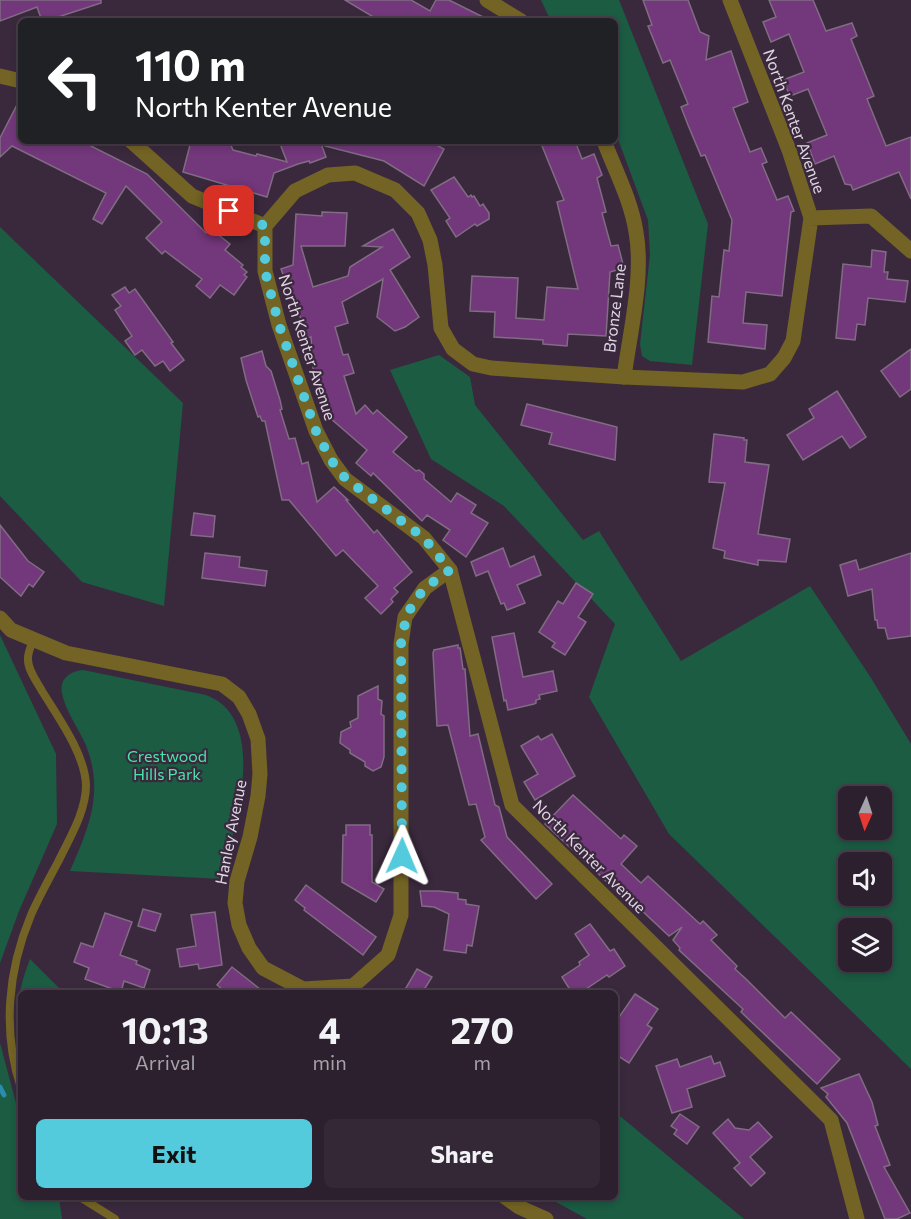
<!DOCTYPE html>
<html lang="en">
<head>
<meta charset="utf-8">
<style>
  body { margin:0; font-family:Commissioner,sans-serif; background:#342736; color:#f1f3f6; height:100vh; display:flex; flex-direction:column; font-size:22px; white-space:nowrap }
  * { box-sizing:border-box; margin:0 }
  p { font-size:20px; color:#a6a2aa }
  .icon { flex:none; width:33px; height:33px; fill:none; stroke:currentColor; stroke-width:2; stroke-linecap:round; stroke-linejoin:round }
  .map { position:relative; flex:1; overflow:hidden }
  .details { position:absolute; left:18px; top:990px; width:600px; height:210px; display:flex; flex-direction:column; background:#2c1f2e; border-radius:9px; box-shadow:0 3px 9px #0003,0 0 0 2px #483d4a }
  .details>* { flex:none }
  .top-card { position:absolute; left:18px; top:18px; width:600px; height:126px; border-radius:9px; box-shadow:0 3px 9px #0003,0 0 0 2px #483d4a; background:#202124; color:#fff; overflow:hidden }
  .needle { width:39px; rotate:183deg }
  .buttons { position:absolute; left:838px; top:786px; display:grid; gap:12px }
  .buttons a { display:grid; place-items:center; width:54px; height:54px; border-radius:9px; background:#2c1f2e; box-shadow:0 3px 9px #0003,0 0 0 2px #483d4a; font-size:30px }
  .pin { position:absolute; display:grid; place-items:center; width:51px; height:51px; color:#fff; margin:-26px; border-radius:12px; box-shadow:0 3px 9px #0006 }
  .me { position:absolute; width:66px; margin:-33px; rotate:1deg; stroke-linejoin:round; filter:drop-shadow(0 0 4px #0008) }
  .turn { display:flex; align-items:center; gap:21px; height:126px; padding:0 18px; font-size:27px }
  .turn .icon { width:78px; height:78px; stroke-width:2.5 }
  .turn b { display:block; font-size:42px; line-height:51px }
  .eta { display:flex; justify-content:space-evenly; align-items:center; height:102px; text-align:center }
  .eta b { font-size:36px; font-weight:700; line-height:42px }
  .button { display:flex; gap:12px; margin-top:auto; padding:12px 18px }
  .button a { flex:1; height:69px; border-radius:9px; background:#54cadd; color:#111; font-size:24px; font-weight:700; line-height:69px; text-align:center }
  .button a+a { background:#342736; color:#f1f3f6 }
  .map>svg:first-child { display:block }
</style>
</head>
<body>
<div class="map">
<svg width="911" height="1219" viewBox="0 0 911 1219">
  <rect width="100%" height="100%" fill="#3a293d"/>
  <!-- green -->
  <g fill="#1b5c43" fill-rule="evenodd">
    <polygon points="541,0 619,0 708,224 692,365 650,361 642,356 640,344 650,255 648,220 615,131 615,21 553,21 549,17"/>
    <polygon points="0,227 183,403 164,606 82,582 0,496"/>
    <path d="M439,355L470,377L475,405L583,540L599,531L681,661L810,586L871,678L911,744V1069L669,834L589,697L615,624L504,506L431,459L390,370ZM849,796H882V830H849ZM849,862H882V896H849ZM849,928H882V962H849Z"/>
    <polygon points="0,635 56,754 57,824 19,911 0,963"/>
    <path d="M83,670L206,695C271,719 234,831 221,879L70,871C89,827 105,791 85,743C78,728 65,710 62,693C59,679 70,671 83,670Z"/>
    <path d="M30,959L64,993H21V1069C12,1031 16,994 30,959Z"/>
    <polygon points="0,1043 21,1122 21,1197 59,1197 62,1219 0,1219"/>
    <polygon points="615,1112 744,1219 587,1219 547,1197 615,1197"/>
  </g>
  <g fill="none" stroke-linecap="round" stroke-linejoin="round">
    <!-- stream -->
    <polyline stroke="#2a8daf" stroke-width="5" points="0,1087 4,1095"/>
  </g>
  <!-- building -->
  <g fill="#73377b" stroke="#806c83" stroke-width="1.5">
    <polygon points="0,0 101,0 101,3 46,21 42,21 37,7 0,21"/>
    <polygon points="345,0 411,0 430,11 436,0 449,0 491,21 380,21"/>
    <polygon points="643,0 688,0 700,32 709,36 706,60 731,51 748,102 733,108 750,152 761,148 767,162 762,164 777,200 788,196 794,211 791,212 782,296 746,292 743,323 767,325 765,349 708,342 712,296 719,297 724,250 729,251 732,220 705,155 701,156 688,125 681,107 688,104 670,60 663,63 648,26 652,25"/>
    <polygon points="769,0 813,0 826,31 852,23 857,36 851,39 874,96 867,99 886,146 911,137 911,199 899,172 853,190 851,185 845,184 834,156 815,164 807,143 827,135 808,89 790,96 783,80 804,72 789,34 771,42 763,22 776,17"/>
    <polygon points="21,97 21,141 81,141 147,174 206,233 210,228 230,244 225,250 243,265 241,267 247,272 244,275 247,277 234,295 220,285 210,298 196,286 202,279 165,251 162,254 146,238 162,222 126,186 102,224 93,219 106,193 12,146 0,157 0,138"/>
    <polygon points="191,141 223,141 230,143 233,150 256,156 257,154 287,162 279,141 320,141 326,157 310,163 309,161 298,164 274,173 267,197 183,172"/>
    <polygon points="326,141 429,141 444,149 424,186 384,161 325,146"/>
    <polygon points="540,141 575,141 582,159 594,154 602,175 597,178 606,212 602,213 611,246 618,245 624,268 610,272 606,336 568,334 567,346 543,344 543,340 494,337 495,312 470,311 472,276 518,278 516,318 544,320 547,287 578,289 557,202 564,200"/>
    <polygon points="454,177 468,197 471,195 472,197 474,196 480,206 483,204 489,213 489,219 477,226 475,224 456,237 446,221 450,218 431,190"/>
    <polygon points="322,212 347,213 345,246 301,246 313,287 348,276 350,267 382,247 363,246 393,229 410,257 390,270 419,317 405,327 395,331 377,317 383,279 342,302 348,323 335,327 343,355 348,354 354,373 344,376 356,414 365,405 373,414 377,410 407,437 393,452 416,471 419,470 424,474 424,479 451,502 457,493 476,505 471,513 488,523 466,557 443,540 450,530 427,515 422,521 373,473 371,476 356,463 367,450 329,417 313,368 311,337 307,338 296,304 294,305 281,269 293,265 296,214 322,216"/>
    <polygon points="872,250 886,252 884,272 888,272 887,279 908,281 905,302 868,298 865,325 857,324 855,340 836,338 843,264 871,267"/>
    <polygon points="125,287 129,293 135,289 173,342 171,343 184,360 170,371 163,361 155,366 142,350 135,355 125,341 132,336 115,310 121,306 112,295"/>
    <polygon points="911,349 911,389 900,397 881,371"/>
    <polygon points="262,351 266,366 271,371 280,400 282,409 280,410 289,439 295,438 302,464 308,462 317,502 334,487 348,500 346,500 374,533 377,530 412,572 394,588 398,592 391,599 393,602 381,614 365,598 378,586 343,550 336,556 289,500 282,500 265,421 262,421 260,416 258,417 246,380 241,358"/>
    <polygon points="837,391 866,437 850,448 842,436 803,460 787,435 814,418 809,409"/>
    <polygon points="527,404 617,427 615,460 549,444 552,433 521,425"/>
    <polygon points="714,434 744,438 744,440 747,440 745,462 769,465 758,534 790,539 786,562 758,560 758,565 724,558 725,551 713,548 725,483 709,482"/>
    <polygon points="194,513 215,516 213,537 191,535"/>
    <polygon points="0,525 28,561 44,572 33,587 29,584 21,596 0,577"/>
    <polygon points="503,548 510,567 534,556 541,575 517,585 525,603 507,610 504,603 501,604 488,571 476,576 471,562"/>
    <polygon points="205,553 240,557 239,567 267,571 265,586 202,578"/>
    <polygon points="911,553 911,636 888,639 885,628 878,628 877,620 875,620 872,589 848,596 840,565 856,560 859,570"/>
    <polygon points="576,583 593,594 578,617 586,622 565,655 552,647 555,643 539,632 558,601 563,604"/>
    <polygon points="514,633 523,677 553,671 557,691 539,695 540,699 536,700 536,703 534,704 508,710 506,700 504,701 492,637"/>
    <polygon points="458,645 458,648 460,648 463,669 465,669 470,736 478,734 495,805 499,807 507,837 552,884 536,899 481,840 485,837 476,804 469,805 448,725 437,726 433,653 434,650"/>
    <polygon points="378,686 378,699 382,701 381,714 384,716 384,757 381,767 373,771 365,766 365,762 350,753 350,750 340,743 341,732 351,727 350,722 358,718 358,696"/>
    <polygon points="552,734 575,776 535,800 524,782 538,774 521,746 538,736 541,740"/>
    <polygon points="573,795 621,839 624,835 637,846 621,864 641,883 648,876 700,924 703,921 717,935 711,940 737,966 735,969 746,979 785,1018 791,1012 840,1059 817,1084 741,1012 743,1009 679,950 680,948 673,940 682,927 669,936 638,907 636,909 545,824"/>
    <polygon points="346,825 370,825 370,835 372,835 372,882 384,889 376,902 342,882 343,835 346,835"/>
    <polygon points="306,885 376,937 363,955 304,910 305,908 295,900"/>
    <polygon points="420,891 438,891 458,893 458,899 466,900 466,904 479,906 472,946 467,945 466,953 444,950 449,914 434,907 422,906"/>
    <polygon points="143,909 161,914 155,931 138,926"/>
    <polygon points="215,912 222,965 199,969 198,964 180,967 177,949 196,946 191,915"/>
    <polygon points="105,913 132,922 120,955 137,961 136,964 150,970 144,988 124,981 121,992 85,979 89,968 74,962 81,943 93,947"/>
    <polygon points="590,924 610,951 614,949 625,966 609,977 607,975 580,993 572,993 562,977 580,965 579,962 589,955 575,934"/>
    <polygon points="232,967 265,993 227,993 217,985"/>
    <polygon points="417,969 432,977 422,993 403,993"/>
    <polygon points="635,994 658,1009 647,1025 652,1028 629,1063 615,1054 615,1023"/>
    <polygon points="711,1056 714,1064 720,1062 725,1076 687,1089 692,1107 672,1113 656,1066 677,1059 680,1067"/>
    <polygon points="859,1074 872,1102 878,1125 875,1126 890,1165 884,1167 910,1213 897,1219 885,1219 847,1123 826,1097 828,1094 821,1088"/>
    <polygon points="680,1114 699,1127 687,1144 674,1134 677,1130 671,1126"/>
    <polygon points="728,1119 735,1128 749,1130 758,1122 772,1137 750,1157 765,1173 751,1186 734,1168 740,1163 713,1133"/>
  </g>
  <g fill="none" stroke-linecap="round" stroke-linejoin="round">
    <!-- service -->
    <g stroke="#736324" stroke-width="8">
      <path d="M21,1088C2,1031 8,970 31,915C39,897 49,879 58,862C69,839 86,812 86,785C85,754 58,717 42,691C37,682 27,669 28,658C28,652 31,646 33,641"/>
      <polyline points="80,1197 115,1219"/>
    </g>
    <!-- minor -->
    <g stroke="#736324" stroke-width="15">
      <polyline points="487,0 521,21"/>
      <polyline points="0,76 21,81"/>
      <polyline points="131,141 192,196 265,226"/>
      <path d="M604,141C615,170 631,200 636,232C644,276 630,332 624,377"/>
      <polyline points="0,618 11,630 66,653 222,684 239,697 249,714 258,739 260,774 258,796 250,837 237,881 235,903 239,925 249,948 263,968 303,989 353,986 388,955 401,915 401,644 405,617 425,588 450,570"/>
      <polyline points="505,1197 519,1207 546,1219"/>
      <polyline points="857,1219 831,1120 512,805 450,570 424,538 345,479 331,460 316,431 279,325 265,271 265,226 295,191 328,175 355,173 395,190 418,213 430,240 435,265 441,328 453,349 473,364 491,368 624,377 743,382 770,374 784,358 793,341 811,218 871,216 911,251"/>
    </g>
    <!-- tertiary -->
    <polyline stroke="#736324" stroke-width="15" points="730,0 789,150 811,218"/>
  </g>
  <g fill="none" stroke-linecap="round" stroke-linejoin="round">
    <!-- route -->
    <path stroke="#54cadd" stroke-width="10" stroke-dasharray="0 18" d="M229,211L265,226V271L279,325L316,431L331,460L345,478L424,538L450,570C416,593 407,604 401,644L402,856"/>
  </g>
  <g text-anchor="middle" dominant-baseline="central" stroke-width="4.5" stroke-linejoin="round" paint-order="stroke">
    <!-- street labels -->
    <g font-size="16" fill="#e0d5e2" stroke="#3a293d">
      <text transform="translate(795 121) rotate(70)">North Kenter Avenue</text>
      <text transform="translate(614 308) rotate(-83)">Bronze Lane</text>
      <text transform="translate(308 347) rotate(72)">North Kenter Avenue</text>
      <text transform="translate(230 832) rotate(-79)">Hanley Avenue</text>
      <text transform="translate(590 856) rotate(45)">North Kenter Avenue</text>
    </g>
    <!-- park labels -->
    <g font-size="16" fill="#45e5aa" stroke="#3a293d">
      <text x="167" y="755">Crestwood<tspan x="167" dy="18">Hills Park</tspan></text>
    </g>
  </g>
</svg>
<div class="buttons">
<a><svg class="needle" viewBox="-14 -14 28 28"><path d="M0-13l5 13h-10z" fill="#e53935"/><path d="M0 13l5-13h-10z" fill="#a6a2aa"/></svg></a>
<a><svg class="icon" aria-label="sound" viewBox="0 0 24 24"><path d="M4 9h4l5-4v14l-5-4H4zM17 9q2 3 0 6"/></svg></a>
<a><svg class="icon" aria-label="layers" viewBox="0 0 24 24"><path d="M12 4l9 5-9 5-9-5zM3 14l9 5 9-5"/></svg></a>
</div>
<div class="pin" style="left:229px;top:211px;background:#d93025"><svg class="icon" aria-label="arrive" viewBox="0 0 24 24"><path d="M6 21V4h12l-3 4 3 4H6"/></svg></div>
<svg class="me" style="left:402px;top:856px" viewBox="-20 -20 40 40"><path d="M0-17L14 15 0 8-14 15z" fill="#54cadd" stroke="#fff" stroke-width="4"/></svg>
<div class="top-card">
<div class="turn"><svg class="icon" aria-label="left" viewBox="0 0 24 24"><path d="M17 20v-9H6M10 6l-5 5 5 5"/></svg><div><b>110 m</b>North Kenter Avenue</div></div>
</div>
<section class="details">
<div class="eta">
<div><b>10:13</b><p>Arrival</p></div>
<div><b>4</b><p>min</p></div>
<div><b>270</b><p>m</p></div>
</div>
<div class="button"><a>Exit</a><a>Share</a></div>
</section>
</div>
</body>
</html>
